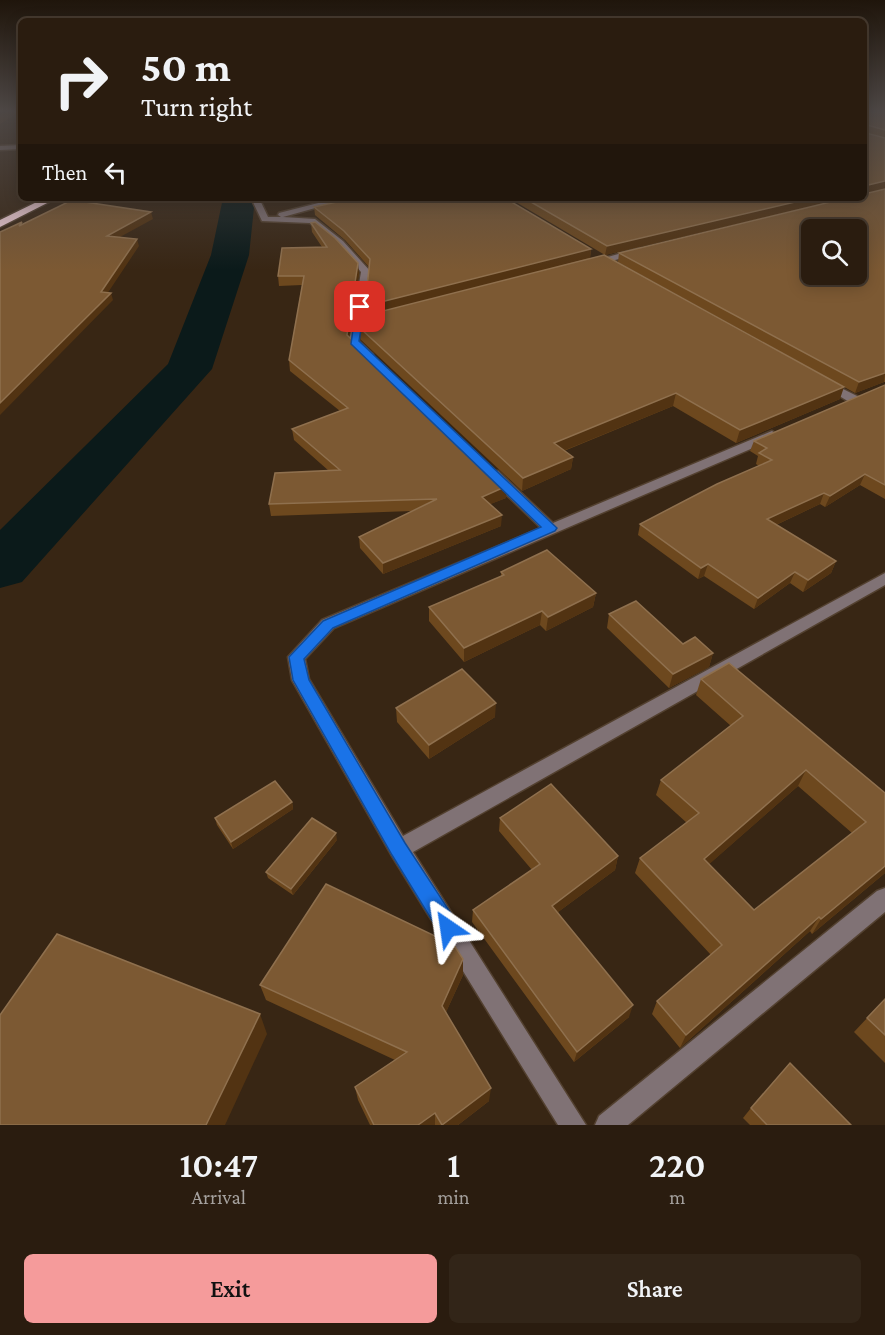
<!DOCTYPE html>
<html lang="en">
<head>
<meta charset="utf-8">
<style>
  body { margin:0; font-family:"Crimson Pro",serif; background:#322518; color:#f1f3f6; height:100vh; display:flex; flex-direction:column; font-size:22px; white-space:nowrap }
  * { box-sizing:border-box; margin:0 }
  p { font-size:20px; color:#a5a19e }
  .icon { flex:none; width:33px; height:33px; fill:none; stroke:currentColor; stroke-width:2; stroke-linecap:round; stroke-linejoin:round }
  .map { position:relative; height:1125px; overflow:hidden }
  .sheet { display:flex; flex-direction:column; background:#2a1c0f; flex:1 }
  .sheet>* { flex:none }
  .guide { position:absolute; left:18px; top:18px; width:849px; height:183px; border-radius:9px; box-shadow:0 3px 15px #0003,0 0 0 2px #463a2f; background:#2a1c0f; color:#f1f3f6; overflow:hidden }
  .tools { position:absolute; left:801px; top:219px; display:grid; gap:12px }
  .tools a { display:grid; place-items:center; width:66px; height:66px; border-radius:9px; background:#2a1c0f; box-shadow:0 3px 15px #0003,0 0 0 2px #463a2f; font-size:30px }
  .pin { position:absolute; display:grid; place-items:center; width:51px; height:51px; color:#fff; margin:-26px; border-radius:12px; box-shadow:0 3px 9px #0006 }
  .me { position:absolute; width:66px; margin:-33px; rotate:328deg; stroke-linejoin:round; filter:drop-shadow(0 0 4px #0008) }
  .turn { display:flex; align-items:center; gap:21px; height:126px; padding:0 24px; font-size:27px }
  .turn .icon { width:78px; height:78px; stroke-width:2.5 }
  .turn b { display:block; font-size:42px; line-height:51px }
  .then { display:flex; align-items:center; height:57px; padding:0 24px; background:#0003; gap:12px; font-size:22px }
  .eta { display:flex; justify-content:space-evenly; align-items:center; height:102px; text-align:center }
  .eta b { font-size:36px; font-weight:600; line-height:42px }
  .primary-button { display:flex; gap:12px; margin-top:auto; padding:12px 24px }
  .primary-button a { flex:1; height:69px; border-radius:9px; background:#f59b9b; color:#111; font-size:24px; font-weight:600; line-height:69px; text-align:center }
  .primary-button a+a { background:#322518; color:#f1f3f6 }
  .map>svg:first-child { display:block }
</style>
</head>
<body>
<div class="map">
<svg width="885" height="1125" viewBox="0 0 885 1125">
  <rect width="100%" height="100%" fill="#382614"/>
  <g fill="none" stroke-linecap="round" stroke-linejoin="round">
    <!-- river -->
    <polygon fill="#0b1a1a" fill-rule="evenodd" points="223,198 255,198 249,255 212,369 22,582 0,588 0,530 168,364 211,255"/>
    <!-- minor casing -->
    <g stroke="#534130" stroke-width="3">
      <g id="minor">
        <polygon points="21,145 21,149 0,150 0,146"/>
        <polygon points="251,198 259,198 268,217 281,217 278,215 279,213 338,198 351,198 283,217 315,219 343,241 371,272 359,341 373,354 373,358 365,358 349,342 361,272 337,245 310,223 262,221"/>
        <polygon points="639,248 643,251 642,253 592,266 587,263"/>
        <polygon points="825,380 859,397 861,400 855,404 851,403 821,385 821,381"/>
        <polygon points="772,431 778,435 776,438 334,628 305,659 309,679 403,836 885,573 885,585 413,852 586,1125 558,1125 392,856 292,680 288,657 322,620 541,528 488,477 486,474 488,471 498,471 553,523"/>
        <polygon points="885,888 885,912 628,1125 595,1125 599,1116 877,891"/>
      </g>
    </g>
    <!-- highway casing -->
    <g stroke="#534130" stroke-width="3">
      <polygon id="highway" points="45,198 57,198 0,227 0,220"/>
    </g>
    <!-- minor -->
    <use href="#minor" fill="#807275" fill-rule="evenodd"/>
    <!-- highway -->
    <use href="#highway" fill="#f9d6df" fill-rule="evenodd"/>
  </g>
  <!-- wall -->
  <g fill="#6d481e" fill-rule="evenodd">
    <polygon points="864,112 885,112 885,138 865,132"/>
    <polygon points="885,189 885,382 884,382 855,393 618,262 619,253"/>
    <polygon points="338,198 505,198 591,249 590,258 840,399 736,443 673,406 564,451 573,457 571,469 522,491 361,340 361,329 366,316 365,306 369,267 345,240 315,215 314,207 338,202"/>
    <polygon points="509,198 845,198 605,255"/>
    <polygon points="311,223 359,273 349,337 507,486 506,498 490,504 501,526 383,574 360,548 359,537 412,511 271,516 269,504 329,471 294,440 292,429 340,411 290,371 289,360 302,285 279,286 278,276 322,247 312,232"/>
    <polygon points="885,385 885,499 860,485 825,507 820,504 776,525 836,561 831,573 803,592 790,583 754,609 704,576 698,579 638,535 640,524 759,466 756,464 758,456 750,451 754,441"/>
    <polygon points="501,572 596,593 593,607 546,631 540,625 464,662 429,621 429,607 501,576"/>
    <polygon points="609,614 683,644 713,653 709,667 669,688 607,628"/>
    <path d="M701,679L885,793V873L812,934L810,931L680,1048L652,1014L657,1001L711,955L635,873L640,858L687,823L656,795L661,780L731,726L696,695ZM798,786L852,833L754,910L709,864Z"/>
    <polygon points="396,708 495,717 429,759 397,722"/>
    <polygon points="292,802 293,809 233,849 217,825 215,818"/>
    <polygon points="500,818 618,856 615,870 558,912 629,1017 574,1062 472,922 473,910 532,870 499,831"/>
    <polygon points="337,840 293,895 268,878 266,872"/>
    <polygon points="463,975 446,1012 489,1101 458,1125 370,1125 358,1100 355,1087 395,1060 266,1000 260,985"/>
    <polygon points="885,999 885,1063 854,1032"/>
    <polygon points="751,1108 851,1125 750,1125 743,1118"/>
  </g>
  <!-- shaded-wall -->
  <g fill="#523312">
    <polygon points="5,112 19,112 0,124 0,116"/>
    <polygon points="885,181 885,189 864,194 864,186"/>
    <polygon points="812,198 845,198 605,255 607,246"/>
    <polygon points="151,212 153,219 109,243 107,236"/>
    <polygon points="137,239 139,246 103,300 101,292"/>
    <polygon points="591,249 590,258 366,316 365,306"/>
    <polygon points="358,263 359,273 348,345 347,335"/>
    <polygon points="111,293 113,300 0,415 0,403"/>
    <polygon points="885,373 884,382 855,393 859,382"/>
    <polygon points="844,387 840,399 736,443 740,430"/>
    <polygon points="676,393 673,406 553,455 554,443"/>
    <polygon points="573,457 571,469 522,491 523,478"/>
    <polygon points="865,474 860,485 825,507 830,496"/>
    <polygon points="507,486 506,498 481,508 482,497"/>
    <polygon points="824,493 820,504 763,531 767,519"/>
    <polygon points="502,515 501,526 383,574 383,563"/>
    <polygon points="836,561 831,573 803,592 808,580"/>
    <polygon points="708,564 704,576 698,579 701,568"/>
    <polygon points="795,572 790,583 754,609 758,598"/>
    <polygon points="596,593 593,607 546,631 548,617"/>
    <polygon points="542,611 540,625 464,662 464,648"/>
    <polygon points="713,653 709,667 669,688 673,674"/>
    <polygon points="496,703 495,717 429,759 429,745"/>
    <polygon points="806,770 798,786 698,874 704,859"/>
    <polygon points="292,802 293,809 233,849 231,842"/>
    <polygon points="336,833 337,840 293,895 291,889"/>
    <polygon points="618,856 615,870 550,918 552,906"/>
    <polygon points="885,866 885,873 812,934 821,919"/>
    <polygon points="819,917 810,931 680,1048 686,1035"/>
    <polygon points="463,959 463,975 442,1021 442,1006"/>
    <polygon points="633,1005 629,1017 574,1062 577,1052"/>
    <polygon points="260,1014 267,1034 225,1125 206,1125"/>
    <polygon points="491,1088 489,1101 458,1125 442,1125"/>
    <polygon points="435,1113 435,1125 418,1125"/>
  </g>
  <!-- building -->
  <g fill="#7c5933" stroke="#8f704e" stroke-width="1.5" fill-rule="evenodd">
    <polygon points="864,112 885,112 885,130 867,125 864,127"/>
    <polygon points="864,127 866,133 885,138 885,181 864,186"/>
    <path d="M885,189V373L859,382L619,253L847,198H864V194ZM812,230H856V274H812Z"/>
    <polygon points="342,198 505,198 591,249 365,306 370,259 344,231 314,207 346,200"/>
    <polygon points="524,198 812,198 607,246"/>
    <polygon points="72,200 151,212 107,236 137,239 101,292 111,293 0,403 0,232 22,222 19,226"/>
    <polygon points="315,222 335,238 358,263 347,335 507,486 482,497 502,515 383,563 359,537 437,499 269,504 275,473 340,470 292,429 348,408 289,360 304,276 278,276 282,248 327,247 311,223"/>
    <polygon points="604,255 844,387 740,430 676,393 554,443 573,457 523,478 361,329 363,316"/>
    <polygon points="885,385 885,485 865,474 830,496 824,493 767,519 836,561 808,580 795,572 758,598 708,564 701,568 640,524 717,484 772,460 759,453 767,448 754,441"/>
    <polygon points="547,550 596,593 548,617 542,611 464,648 429,607 504,575 501,572"/>
    <polygon points="636,601 683,644 695,637 713,653 673,674 609,614"/>
    <path d="M729,663L885,793V866L821,919L819,917L686,1035L657,1001L722,945L640,858L699,813L661,780L743,716L701,679ZM806,770L866,822L754,910L704,859Z"/>
    <polygon points="462,669 496,703 429,745 396,708"/>
    <polygon points="275,781 292,802 231,842 215,818"/>
    <polygon points="551,784 618,856 552,906 633,1005 577,1052 473,910 540,864 500,818"/>
    <polygon points="312,818 336,833 291,889 266,872"/>
    <polygon points="326,884 454,945 463,959 442,1006 491,1088 442,1125 435,1113 418,1125 374,1125 355,1087 407,1052 260,985"/>
    <polygon points="57,934 260,1014 206,1125 0,1125 0,1015"/>
    <polygon points="885,999 885,1035 867,1018"/>
    <polygon points="790,1063 851,1125 767,1125 751,1108"/>
  </g>
  <!-- sky -->
  <linearGradient id="sky" x2="0" y2="1"><stop stop-color="#1f150b"/><stop offset="0.41" stop-color="#4d4745"/><stop offset="1" stop-color="#4d4745" stop-opacity="0"/></linearGradient>
  <rect width="885" height="270" fill="url(#sky)"/>
  <!-- route -->
  <polygon fill="#1a73e8" stroke="#114b97" stroke-width="1.5" points="360,304 365,307 359,341 557,528 555,531 333,628 304,659 309,680 405,843 456,921 458,928 456,935 448,938 441,935 392,855 293,680 289,657 323,621 541,527 351,344 356,307"/>
</svg>
<div class="tools">
<a><svg class="icon" aria-label="search" viewBox="0 0 24 24"><circle cx="10" cy="10" r="6"/><path d="M15 15l6 6"/></svg></a>
</div>
<div class="pin" style="left:360px;top:307px;background:#d93025"><svg class="icon" aria-label="arrive" viewBox="0 0 24 24"><path d="M6 21V4h12l-3 4 3 4H6"/></svg></div>
<svg class="me" style="left:448px;top:928px" viewBox="-20 -20 40 40"><path d="M0-17L14 15 0 8-14 15z" fill="#1a73e8" stroke="#fff" stroke-width="4"/></svg>
<div class="guide">
<div class="turn"><svg class="icon" aria-label="right" viewBox="0 0 24 24"><path d="M7 20v-9h11M14 6l5 5-5 5"/></svg><div><b>50 m</b>Turn right</div></div>
<div class="then">Then<svg class="icon" aria-label="left" viewBox="0 0 24 24"><path d="M17 20v-9H6M10 6l-5 5 5 5"/></svg></div>
</div>
</div>
<section class="sheet">
<div class="eta">
<div><b>10:47</b><p>Arrival</p></div>
<div><b>1</b><p>min</p></div>
<div><b>220</b><p>m</p></div>
</div>
<div class="primary-button"><a>Exit</a><a>Share</a></div>
</section>
</body>
</html>
